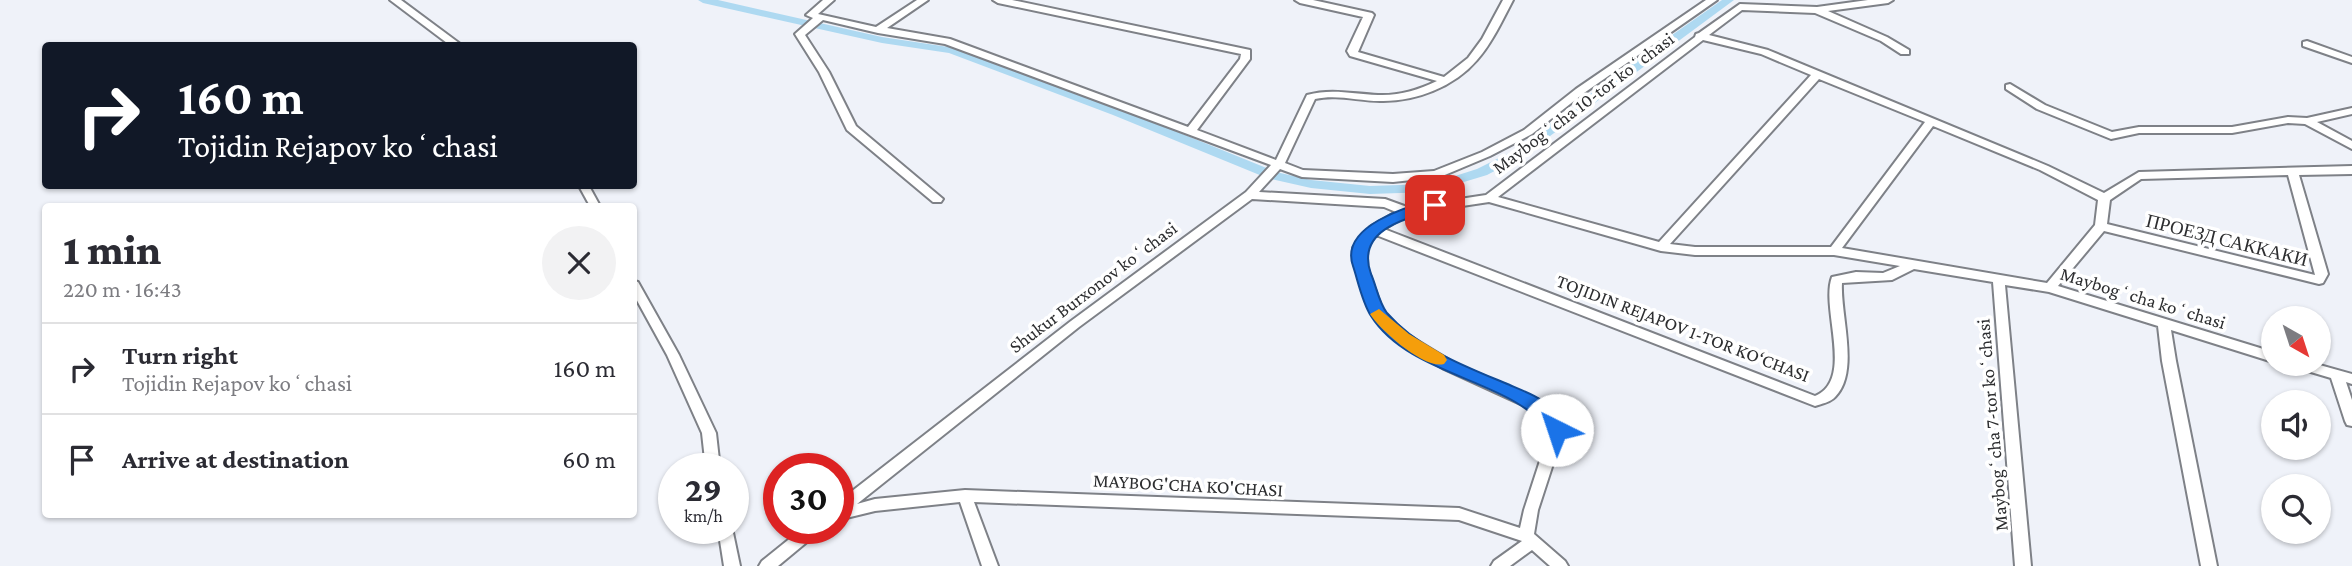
<!DOCTYPE html>
<html lang="en">
<head>
<meta charset="utf-8">
<style>
  body { margin:0; font-family:"Crimson Pro",serif; background:#f2f2f3; color:#2b2b33; height:100vh; display:flex; flex-direction:column; font-size:26px; white-space:nowrap }
  * { box-sizing:border-box; margin:0 }
  p { font-size:23px; color:#7c7c81 }
  .icon { flex:none; width:38px; height:38px; fill:none; stroke:currentColor; stroke-width:2; stroke-linecap:round; stroke-linejoin:round }
  .map { position:relative; flex:1; overflow:hidden }
  .sheet { position:absolute; left:42px; top:203px; width:595px; height:315px; display:flex; flex-direction:column; background:#fff; border-radius:7px; box-shadow:0 2px 5px #0004 }
  .sheet>* { flex:none }
  .top-card { position:absolute; left:42px; top:42px; width:595px; height:147px; border-radius:7px; box-shadow:0 2px 5px #0004; background:#111827; color:#fff; overflow:hidden }
  .needle { width:46px; rotate:141deg }
  .controls { position:absolute; left:2261px; top:306px; display:grid; gap:14px }
  .controls a { display:grid; place-items:center; width:70px; height:70px; border-radius:50%; background:#fff; box-shadow:0 2px 5px #0004; font-size:35px }
  .speed { position:absolute; left:658px; top:453px; display:flex; gap:14px; font-size:35px; font-weight:700; text-align:center }
  .speed>* { display:grid; place-content:center; width:91px; height:91px; border-radius:50%; background:#fff; box-shadow:0 2px 5px #0004; line-height:1 }
  .speed small { font-size:18px; font-weight:400 }
  .speed .limit { border:10px solid #d22; background:#fff; color:#111 }
  .pin { position:absolute; display:grid; place-items:center; width:60px; height:60px; color:#fff; margin:-30px; border-radius:14px; box-shadow:0 4px 10px #0006 }
  .me { position:absolute; width:77px; margin:-38px; rotate:319deg; stroke-linejoin:round; filter:drop-shadow(0 0 5px #0008) }
  .turn { display:flex; align-items:center; gap:24px; height:147px; padding:0 21px; font-size:32px }
  .turn .icon { width:91px; height:91px; stroke-width:2.5 }
  .turn b { display:block; font-size:49px; line-height:60px }
  .round { display:grid; place-items:center; flex:none; width:74px; height:74px; border-radius:37px; background:#f2f2f3 }
  .overview { display:flex; align-items:center; justify-content:space-between; height:119px; padding:0 21px }
  h1 { font-size:42px; font-weight:800; line-height:52px }
  ul { padding:0; list-style:none }
  li { display:flex; align-items:center; gap:21px; height:91px; padding:0 21px; border-top:2px solid #e1e1e2 }
  li div { flex:1 }
  li b { display:block; font-size:26px }
  li em { font-style:normal }
  .map>svg:first-child { display:block }
</style>
</head>
<body>
<div class="map">
<svg width="2352" height="566" viewBox="0 0 2352 566">
  <rect width="100%" height="100%" fill="#eff2f9"/>
  <g fill="none" stroke-linecap="round" stroke-linejoin="round">
    <!-- canal -->
    <polygon fill="#aed9f1" fill-rule="evenodd" points="698,0 718,0 882,37 955,48 1121,109 1276,172 1311,180 1370,186 1430,184 1477,169 1515,150 1635,61 1722,0 1734,0 1523,156 1487,175 1431,192 1370,194 1311,188 1267,178 1113,115 949,53 882,43 703,3"/>
    <!-- minor casing -->
    <g stroke="#7e8187" stroke-width="4">
      <g id="minor">
        <polygon points="390,0 401,0 463,46 451,46"/>
        <path d="M823,0H834L818,14L876,27L917,0H928L887,28L950,39L1188,127L1240,59L1241,54L998,3L993,0H1012L1250,50V59L1197,130L1276,160L1307,95C1332,88 1353,94 1378,95C1399,96 1418,90 1437,81L1350,56L1347,51L1363,17L1300,3L1295,0H1313L1372,13L1374,15L1358,52L1444,77L1468,58L1482,39L1503,0H1513C1502,21 1492,43 1477,60C1454,87 1415,102 1380,101C1358,101 1337,94 1315,99L1285,163L1303,170L1393,174L1434,171L1482,152L1524,130L1576,89L1706,0H1717L1584,93L1532,134L1490,156L1440,177L1393,182L1302,177L1280,169L1259,192L1385,199L1407,207L1486,195L1695,37L1696,34L1699,33L1740,4L1817,7L1868,0H1893L1888,3L1828,11L1887,37L1909,50V54H1901L1881,41L1815,13L1742,10L1709,35L1768,50L2048,166L2104,193L2139,172L2352,166V174L2299,175L2328,274L2323,283L2319,284L2104,231L2058,286L2273,352V362L2171,330L2176,361L2217,566H2201L2162,361L2158,326L2049,292L2005,285L2031,566H2015L1993,282L1914,269L1892,280L1842,283C1840,315 1860,372 1835,397C1831,402 1821,404 1815,406L1376,235L1365,249V261L1383,312L1408,335L1454,363L1537,399L1553,410L1564,430L1538,510L1534,534L1565,561L1568,566H1550L1532,550L1510,566H1491L1494,561L1522,541L1459,520L974,502L998,566H982L960,502L875,511L838,520V502L1071,321L1246,192L1271,165L945,44L878,33L823,20L805,35L829,72L856,126L943,199L941,202H933L847,130L819,72L795,34L813,18L806,15ZM1703,40L1761,54L1811,75L1659,242L1498,197ZM1819,79L1925,122L1831,247H1695L1670,244ZM1933,126L2040,170L2098,200L2095,225L2047,283L1842,248ZM2288,175L2315,275L2107,224L2110,200L2141,179ZM1252,199L1384,207L1396,212L1370,227L1353,248V261L1374,317L1398,341L1444,369L1527,407L1543,418L1550,430L1524,510L1520,528L1459,508L965,490L875,499L857,504L1079,327ZM1489,202L1661,251L1695,255H1834L1900,266L1883,273L1856,272L1832,277C1820,308 1855,380 1815,396L1384,229L1409,214Z"/>
        <polygon points="2307,41 2352,57 2352,63 2303,46 2303,42"/>
        <polygon points="2010,84 2045,105 2112,132 2139,127 2232,127 2288,117 2307,118 2352,108 2352,114 2317,122 2352,141 2352,149 2305,124 2288,123 2232,133 2139,133 2111,139 2037,109 2006,89 2006,85"/>
        <polygon points="579,186 589,186 600,206 590,206"/>
        <polygon points="634,281 638,282 679,355 716,433 720,469 706,469 702,433 667,355 634,295"/>
        <polygon points="2292,364 2316,364 2352,374 2352,384 2346,382 2352,400 2352,426 2347,425 2345,421 2331,378 2294,367"/>
        <polygon points="718,528 732,528 740,566 724,566"/>
        <polygon points="803,528 821,528 819,532 778,566 759,566 762,561"/>
      </g>
    </g>
    <!-- minor -->
    <use href="#minor" fill="#fff" fill-rule="evenodd"/>
  </g>
  <!-- route -->
  <path fill="#1a73e8" stroke="#114b97" stroke-width="2" d="M1435,200L1440,202V209C1407,218 1355,229 1371,274C1376,285 1379,303 1387,313C1417,348 1464,366 1505,383C1521,390 1539,396 1552,408C1558,413 1562,423 1566,430L1563,435H1551C1518,379 1411,379 1371,316C1362,302 1358,281 1353,266C1339,226 1408,206 1435,200Z"/>
  <!-- slow -->
  <path fill="#f59e0b" d="M1379,309L1409,334L1444,355L1447,360L1444,364C1425,370 1380,330 1370,314Z"/>
  <g text-anchor="middle" dominant-baseline="central" stroke-width="7" stroke-linejoin="round" paint-order="stroke">
    <!-- street labels -->
    <g font-size="19" fill="#2d2e30" stroke="#fff">
      <text transform="translate(1583 103) rotate(-37)">Maybogʻcha 10-tor koʻchasi</text>
      <text transform="translate(2227 240) rotate(14)">ПРОЕЗД САККАКИ</text>
      <text transform="translate(1093 287) rotate(-37)">Shukur Burxonov koʻchasi</text>
      <text transform="translate(2143 298) rotate(17)">Maybogʻcha koʻchasi</text>
      <text transform="translate(1683 328) rotate(21)">TOJIDIN REJAPOV 1-TOR KO‘CHASI</text>
      <text transform="translate(1992 425) rotate(-95)">Maybogʻcha 7-tor koʻchasi</text>
      <text transform="translate(1188 485) rotate(3)">MAYBOG'CHA KO'CHASI</text>
    </g>
  </g>
</svg>
<div class="controls">
<a><svg class="needle" viewBox="-14 -14 28 28"><path d="M0-13l5 13h-10z" fill="#e53935"/><path d="M0 13l5-13h-10z" fill="#7c7c81"/></svg></a>
<a><svg class="icon" aria-label="sound" viewBox="0 0 24 24"><path d="M4 9h4l5-4v14l-5-4H4zM17 9q2 3 0 6"/></svg></a>
<a><svg class="icon" aria-label="search" viewBox="0 0 24 24"><circle cx="10" cy="10" r="6"/><path d="M15 15l6 6"/></svg></a>
</div>
<div class="speed"><div>29<small>km/h</small></div><div class="limit">30</div></div>
<div class="pin" style="left:1435px;top:205px;background:#d93025"><svg class="icon" aria-label="arrive" viewBox="0 0 24 24"><path d="M6 21V4h12l-3 4 3 4H6"/></svg></div>
<svg class="me" style="left:1557px;top:430px" viewBox="-20 -20 40 40"><circle r="19" fill="#fff"/><path d="M0-13L10 11 0 6-10 11z" fill="#1a73e8"/></svg>
<div class="top-card">
<div class="turn"><svg class="icon" aria-label="right" viewBox="0 0 24 24"><path d="M7 20v-9h11M14 6l5 5-5 5"/></svg><div><b>160 m</b>Tojidin Rejapov koʻchasi</div></div>
</div>
<section class="sheet">
<div class="overview"><div><h1>1 min</h1><p>220 m · 16:43</p></div><a class="round"><svg class="icon" aria-label="close" viewBox="0 0 24 24"><path d="M6 6l12 12M18 6L6 18"/></svg></a></div>
<ul>
<li><svg class="icon" aria-label="right" viewBox="0 0 24 24"><path d="M7 20v-9h11M14 6l5 5-5 5"/></svg><div><b>Turn right</b><p>Tojidin Rejapov koʻchasi</p></div><em>160 m</em></li>
<li><svg class="icon" aria-label="arrive" viewBox="0 0 24 24"><path d="M6 21V4h12l-3 4 3 4H6"/></svg><div><b>Arrive at destination</b></div><em>60 m</em></li>
</ul>
</section>
</div>
</body>
</html>
